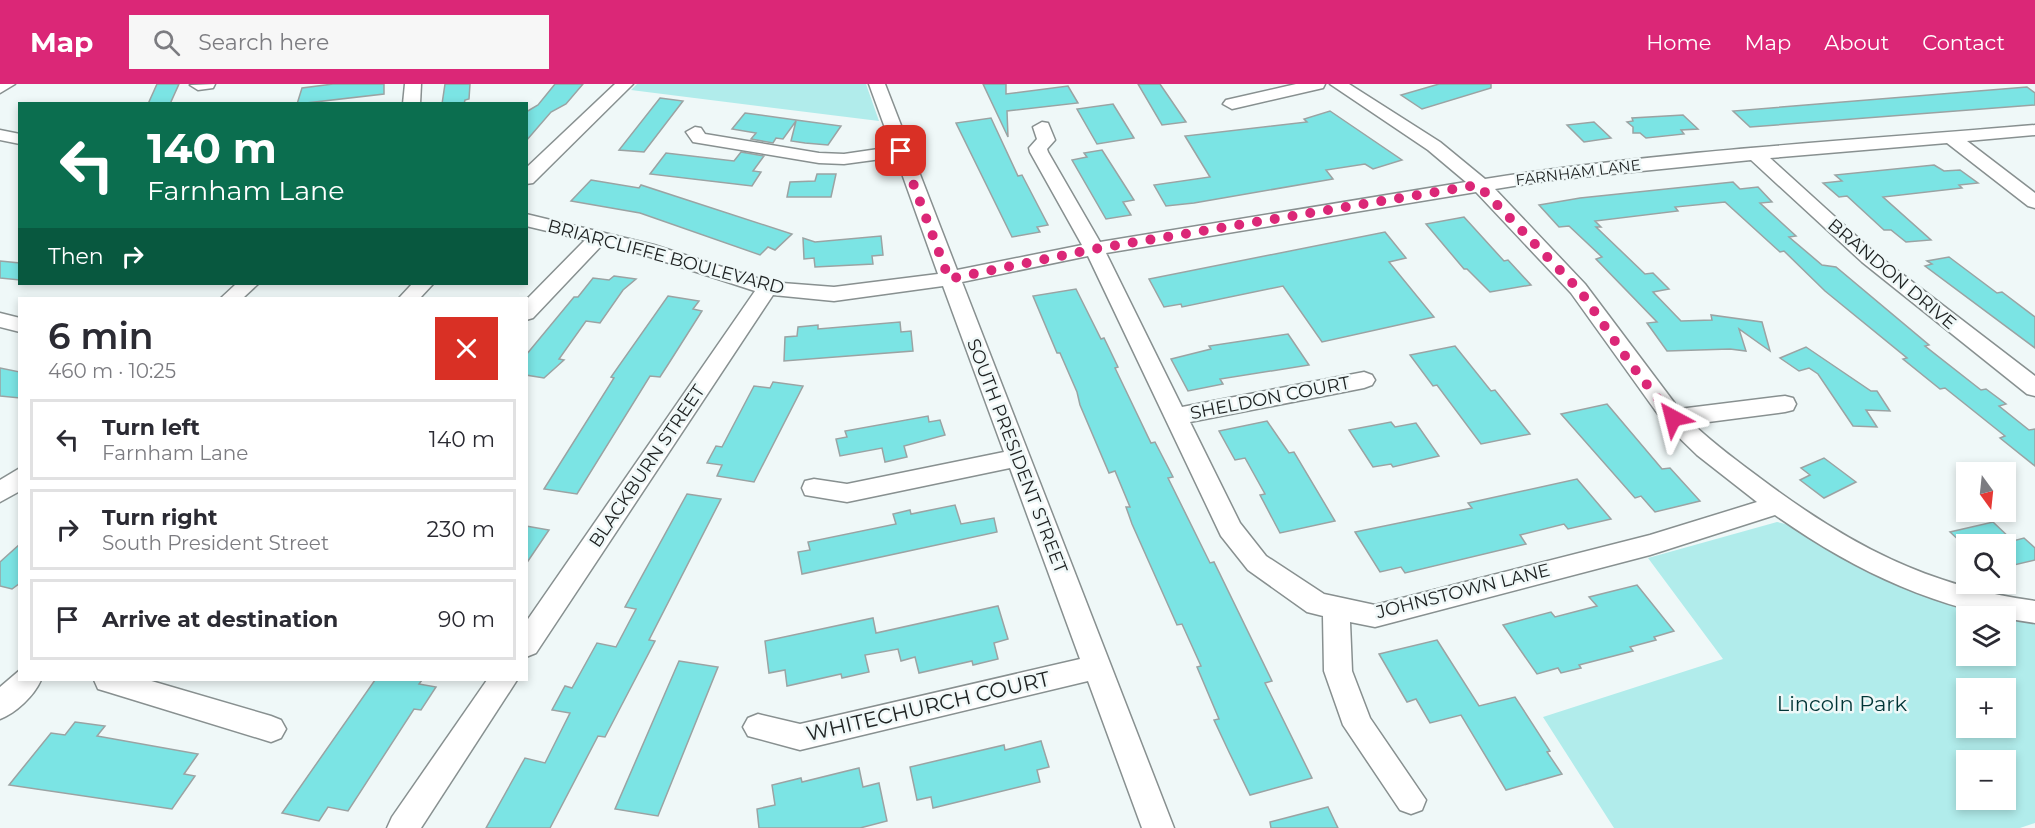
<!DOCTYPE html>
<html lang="en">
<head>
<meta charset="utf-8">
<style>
  body { margin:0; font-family:Montserrat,sans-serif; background:#f7f7f7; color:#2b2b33; height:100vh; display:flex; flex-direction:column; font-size:22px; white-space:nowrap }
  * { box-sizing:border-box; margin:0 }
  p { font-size:20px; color:#7c7c81 }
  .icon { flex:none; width:33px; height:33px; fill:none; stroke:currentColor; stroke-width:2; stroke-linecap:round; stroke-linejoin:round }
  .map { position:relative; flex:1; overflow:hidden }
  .drawer { position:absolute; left:18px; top:213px; width:510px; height:384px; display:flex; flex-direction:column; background:#fff; border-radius:0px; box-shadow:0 3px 9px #0003 }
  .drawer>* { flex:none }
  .top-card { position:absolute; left:18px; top:18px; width:510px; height:183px; border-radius:0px; box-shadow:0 3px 9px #0003; background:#0b6e4f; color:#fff; overflow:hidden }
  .needle { width:39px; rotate:165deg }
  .tools { position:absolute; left:1956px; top:378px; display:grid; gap:12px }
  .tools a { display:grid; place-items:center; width:60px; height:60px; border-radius:0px; background:#fff; box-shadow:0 3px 9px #0003; font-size:30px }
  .pin { position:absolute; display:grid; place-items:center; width:51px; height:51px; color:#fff; margin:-26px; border-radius:12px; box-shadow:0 3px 9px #0006 }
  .me { position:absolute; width:66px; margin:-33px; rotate:322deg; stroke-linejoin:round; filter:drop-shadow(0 0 4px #0008) }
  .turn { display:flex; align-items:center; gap:21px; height:126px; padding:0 30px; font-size:27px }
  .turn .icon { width:78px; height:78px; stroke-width:2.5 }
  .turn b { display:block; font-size:42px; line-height:51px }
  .then { display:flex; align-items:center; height:57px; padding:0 30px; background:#0003; gap:12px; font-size:22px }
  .round { display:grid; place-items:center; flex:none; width:63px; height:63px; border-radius:0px; background:#f7f7f7 }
  .summary { display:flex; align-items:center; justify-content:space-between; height:102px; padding:0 30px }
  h1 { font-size:36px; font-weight:600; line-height:45px }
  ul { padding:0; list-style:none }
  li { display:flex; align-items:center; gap:18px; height:81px; margin:0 12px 9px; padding:0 18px; border:3px solid #e1e1e2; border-radius:0px }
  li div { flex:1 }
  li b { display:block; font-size:22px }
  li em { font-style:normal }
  header { display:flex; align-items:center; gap:36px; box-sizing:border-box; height:84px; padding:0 30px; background:#db2777; color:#fff }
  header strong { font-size:28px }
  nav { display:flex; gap:33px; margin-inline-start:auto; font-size:21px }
  .search { width:420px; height:54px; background:#f7f7f7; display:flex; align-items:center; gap:15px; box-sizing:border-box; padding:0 21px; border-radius:0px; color:#7c7c81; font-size:22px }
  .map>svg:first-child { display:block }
</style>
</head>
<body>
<header>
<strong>Map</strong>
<div class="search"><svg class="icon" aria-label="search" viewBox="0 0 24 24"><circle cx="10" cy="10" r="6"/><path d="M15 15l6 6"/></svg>Search here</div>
<nav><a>Home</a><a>Map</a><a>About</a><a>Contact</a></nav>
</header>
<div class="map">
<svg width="2035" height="744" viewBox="0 0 2035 744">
  <rect width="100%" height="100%" fill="#eff8f8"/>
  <!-- green -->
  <g fill="#b1eceb" fill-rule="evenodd">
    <polygon points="637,0 866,0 879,37 631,6"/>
    <path d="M1777,438C1807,444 1819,462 1845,475C1895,500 1944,519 1999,532H1966V572H2006V534L2035,539V739L2020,744H1614L1543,633L1723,575L1648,474ZM1966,604H2006V644H1966ZM1966,676H2006V716H1966Z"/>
  </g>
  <!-- building -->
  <g fill="#7be4e4" stroke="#9ba3a3" stroke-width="1.5">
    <polygon points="157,0 179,0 170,20 148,20"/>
    <polygon points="333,0 384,0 384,10 297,20 302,4"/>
    <polygon points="445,0 470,0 469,15 465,16 464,20 442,20"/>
    <polygon points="555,0 583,0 566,20 551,28 526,57 526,28 538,21"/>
    <polygon points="983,0 1006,0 1006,10 1068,2 1078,19 1007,27 1008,53"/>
    <polygon points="1138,0 1160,0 1186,38 1162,41"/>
    <polygon points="1439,0 1491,0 1491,4 1422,25 1401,11"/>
    <polygon points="2027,3 2035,9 2035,21 1750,43 1733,27"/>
    <polygon points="660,14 683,17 644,68 619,66"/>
    <polygon points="1113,20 1134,54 1097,60 1077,25"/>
    <polygon points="1330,27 1402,76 1373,85 1365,80 1326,86 1333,95 1194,119 1166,122 1154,101 1210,93 1185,52 1307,38 1304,35"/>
    <polygon points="745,29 796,36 841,42 828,61 805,59 791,57 796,37 783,55 776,54 773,59 751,55 756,49 732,45"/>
    <polygon points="1683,31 1698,45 1681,46 1684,50 1646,54 1640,49 1633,49 1633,43 1627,38 1633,37 1632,34"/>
    <polygon points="991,34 1018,92 1022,91 1048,141 1037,143 1040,148 1012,153 956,39"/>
    <polygon points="1594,38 1611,54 1584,58 1567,41"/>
    <polygon points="1102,66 1134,116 1123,118 1131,131 1106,135 1072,76 1087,73 1084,69"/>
    <polygon points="741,68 764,72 753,87 761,88 752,102 650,90 666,69 734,77"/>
    <polygon points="1934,81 1944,87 1960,86 1978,99 1959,101 1962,104 1883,113 1931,156 1906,158 1891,146 1884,146 1847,112 1839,113 1823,99 1842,97 1835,91"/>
    <polygon points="817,90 836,90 831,113 787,113 790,98 815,97"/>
    <polygon points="591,96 639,104 641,101 792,150 775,166 768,163 760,171 640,129 571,117"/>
    <polygon points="1733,98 1740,105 1758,103 1772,118 1760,119 1796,152 1789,153 1822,181 1836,183 1929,261 1925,262 1981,306 1986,305 2006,320 1999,322 2029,346 2035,345 2035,382 2000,354 2005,352 1945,304 1940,305 1903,275 1907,274 1825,207 1784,167 1780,168 1725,118 1675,123 1678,127 1595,137 1601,143 1596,143 1645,190 1653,189 1669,205 1653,208 1681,237 1712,236 1711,231 1762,238 1770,267 1739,245 1746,267 1730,265 1667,267 1647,239 1657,238 1596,175 1602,173 1569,142 1559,143 1539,121 1580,114"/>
    <polygon points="1464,133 1504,177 1508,176 1531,201 1490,208 1467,185 1464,185 1426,140"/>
    <polygon points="1385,148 1406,174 1389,178 1434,233 1322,258 1283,202 1182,223 1181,220 1164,223 1149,195"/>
    <polygon points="881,152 883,171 872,172 873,180 815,183 814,174 804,175 803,154 815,158"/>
    <polygon points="1949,173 1997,209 2002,208 2035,233 2035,264 1925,182 1932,180 1927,177"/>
    <polygon points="0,177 20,179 20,196 0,194"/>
    <polygon points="614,192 636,195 623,206 600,239 586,237 559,275 564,276 544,294 526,291 526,271 574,213 578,213 593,194 609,196"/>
    <polygon points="1076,205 1101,255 1104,254 1118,283 1115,284 1151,359 1155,358 1173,393 1168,394 1210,479 1214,478 1272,597 1265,599 1312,694 1250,711 1229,668 1214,636 1219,635 1197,583 1201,582 1182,540 1177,541 1132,440 1126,423 1130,423 1115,387 1109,389 1080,321 1077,308 1060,269 1057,269 1033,212"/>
    <polygon points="668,212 699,217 693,225 702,227 669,279 660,293 650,292 577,410 544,405 614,294 611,293"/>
    <polygon points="900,238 901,248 911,247 913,267 784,277 785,253 797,252 798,243 818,241 818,245"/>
    <polygon points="1288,250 1309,281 1220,295 1223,300 1188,307 1171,275 1211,265 1209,262"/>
    <polygon points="1455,262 1491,307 1495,306 1530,350 1481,360 1437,301 1433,302 1410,271"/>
    <polygon points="1806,263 1871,307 1877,307 1890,327 1866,326 1877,343 1853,342 1818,290 1809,284 1799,287 1780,274"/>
    <polygon points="0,284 20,288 20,314 0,312"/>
    <polygon points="773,298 803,302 754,398 717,392 722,381 707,379 716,362 722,363 754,302 770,304"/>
    <polygon points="1607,320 1662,385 1670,384 1700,417 1655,428 1641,412 1635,414 1561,330"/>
    <polygon points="928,332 929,338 940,336 945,351 904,362 907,373 885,378 882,364 840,372 836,355 847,353 845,347"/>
    <polygon points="1267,337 1289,369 1294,368 1335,437 1280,449 1260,411 1265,410 1245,374 1235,376 1219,347"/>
    <polygon points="1391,338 1395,343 1416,339 1439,372 1393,383 1391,380 1373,383 1349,346"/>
    <polygon points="1824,374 1856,398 1824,414 1800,396 1810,391 1801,384"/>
    <polygon points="1577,395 1611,435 1568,445 1564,440 1520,451 1526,460 1405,489 1401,483 1380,488 1355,448 1472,424 1468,419"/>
    <polygon points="687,410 721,415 649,556 655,557 605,653 598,652 550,744 486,744 525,674 545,679 570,629 552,626 565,602 572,604 597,559 616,563 636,525 625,523"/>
    <polygon points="955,421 961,440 994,434 997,448 802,490 798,468 810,466 808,458 896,440 893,430 910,426 911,430"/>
    <polygon points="1993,438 2013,457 2024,454 2035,464 2035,476 2014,481 2006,473 2006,460 1963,460 1950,448"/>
    <polygon points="526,442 549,446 526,480"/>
    <polygon points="20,460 20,499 12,505 0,502 0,478"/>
    <polygon points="1637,501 1674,547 1654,553 1656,556 1630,563 1633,567 1579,581 1581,584 1561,589 1558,584 1537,590 1503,541 1551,528 1555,533 1597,522 1589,513"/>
    <polygon points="998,522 1008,555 994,559 998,575 973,581 972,577 919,589 915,573 901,577 898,565 865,571 869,588 842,594 841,590 787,602 785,586 769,589 765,557 873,534 876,549"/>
    <polygon points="1437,556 1479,622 1515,613 1550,667 1547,668 1562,690 1506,706 1461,631 1430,639 1416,615 1407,618 1379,570"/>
    <polygon points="679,577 718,583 658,732 615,725"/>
    <polygon points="375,596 422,596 419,600 436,603 421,626 414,625 348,727 328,723 319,737 282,729"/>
    <polygon points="75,638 105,642 97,652 198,670 184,690 195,692 172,725 9,701 51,649 65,651"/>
    <polygon points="1041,657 1049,683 1037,686 1040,698 933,724 931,713 917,716 910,683 1004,661 1005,666"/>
    <polygon points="859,684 863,703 879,699 887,737 860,744 759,744 757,725 775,721 772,701 801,694 802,698"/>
    <polygon points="1328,723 1338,744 1271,744 1270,738"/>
  </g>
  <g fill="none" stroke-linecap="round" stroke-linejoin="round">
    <!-- street casing -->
    <g stroke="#889090" stroke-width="3">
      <g id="street">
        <polygon points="0,0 15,0 0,9"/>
        <polygon points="215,0 213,4 198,6 190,1"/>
        <polygon points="405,0 421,0 420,20 403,20"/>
        <polygon points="615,0 633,0 533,99 526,100 526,84"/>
        <path d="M869,0H885L957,186L1082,161L1030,68L1029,64L1037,55L1033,43L1042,38L1048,39L1055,56L1047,65L1048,68L1100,158L1466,98L1428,66L1330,0H1349L1440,58L1485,95C1667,66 1852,57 2035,41V51L1967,57L2035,109V124L2028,122L1947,59L1770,74L1876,170L2035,292V312L2027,310L1862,178L1751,76L1552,96L1495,105L1585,200L1679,325L1785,312L1793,314L1796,320L1793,326L1785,328L1693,340C1715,361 1740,379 1764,397C1850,461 1927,502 2035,517V539C1939,526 1857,489 1775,431L1650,471L1375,543L1350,538L1352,587L1370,634L1426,716L1422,726L1411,730L1400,726L1343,641L1324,587L1323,532L1307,528L1248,486L1221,452L1088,172L962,198L1174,744H1142L1088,597L800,666L748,652L743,643L748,634L758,630L800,640L1080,575L1010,384L847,418L805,411L802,404L805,397L814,395L847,400L1004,368L943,202L834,217L773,211L536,569L526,573V538L755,207L641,170L603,160L533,234L526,236V216L585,156L526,142V130L654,161L769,198L834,203L938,190L896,73L844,80L819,79L693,58L686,48L695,43L701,44L705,50L819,69L844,70L892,63ZM1476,108L1571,209L1665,340L1697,371L1757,418L1650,451L1375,521L1324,510L1266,472L1240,439L1190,338L1364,304L1372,301L1375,296L1372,291L1364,288L1182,323L1106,169Z"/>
        <polygon points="1296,0 1325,0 1323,4 1232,25 1223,20 1226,16"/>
        <polygon points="0,46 20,50 20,60 0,56"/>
        <polygon points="236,200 258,200 243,214 221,214"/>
        <polygon points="412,200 433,200 420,214 399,214"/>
        <polygon points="0,229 20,234 20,248 0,243"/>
        <polygon points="20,384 20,407 0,418 0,396"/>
        <path d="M20,586V596H41C34,612 16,629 0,635V603Z"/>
        <polygon points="94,596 148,596 271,632 281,636 286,645 281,654 271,658 108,608 98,605"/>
        <polygon points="487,596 517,596 421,744 387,744 392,733"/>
      </g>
    </g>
    <!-- street -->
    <use href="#street" fill="#fff" fill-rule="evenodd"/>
  </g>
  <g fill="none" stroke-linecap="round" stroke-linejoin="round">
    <!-- route -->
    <polyline stroke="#db2777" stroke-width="10" stroke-dasharray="0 18" points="901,67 949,195 1094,165 1478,101 1581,208 1630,279 1673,334"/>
  </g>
  <g text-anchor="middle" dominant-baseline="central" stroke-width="5" stroke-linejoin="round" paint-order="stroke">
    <!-- far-street labels -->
    <g font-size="15" fill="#202323" stroke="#eff8f8">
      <text transform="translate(1578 88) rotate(-7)">FARNHAM LANE</text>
    </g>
    <!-- street labels -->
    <g font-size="18" fill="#202323" stroke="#eff8f8">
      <text transform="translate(666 173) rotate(15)">BRIARCLIFFE BOULEVARD</text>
      <text transform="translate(1892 190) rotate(40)">BRANDON DRIVE</text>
      <text transform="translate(1270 314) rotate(-11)">SHELDON COURT</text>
      <text transform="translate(1017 372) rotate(69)">SOUTH PRESIDENT STREET</text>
      <text transform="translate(647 382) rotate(-56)">BLACKBURN STREET</text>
      <text transform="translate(1463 507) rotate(-14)">JOHNSTOWN LANE</text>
    </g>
    <!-- near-park labels -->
    <g font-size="21" fill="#003536" stroke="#eff8f8">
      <text x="1842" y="619">Lincoln Park</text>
    </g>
    <!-- near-street labels -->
    <g font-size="21" fill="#202323" stroke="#eff8f8">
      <text transform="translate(928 622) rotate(-13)">WHITECHURCH COURT</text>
    </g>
  </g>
</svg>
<div class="tools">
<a><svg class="needle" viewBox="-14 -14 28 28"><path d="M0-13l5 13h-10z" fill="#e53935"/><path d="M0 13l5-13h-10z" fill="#7c7c81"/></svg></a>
<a><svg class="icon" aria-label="search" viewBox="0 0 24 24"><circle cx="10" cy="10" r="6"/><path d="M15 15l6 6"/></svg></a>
<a><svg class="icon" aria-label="layers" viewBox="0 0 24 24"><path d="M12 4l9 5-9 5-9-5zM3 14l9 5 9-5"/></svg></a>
<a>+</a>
<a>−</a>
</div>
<div class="pin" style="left:901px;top:67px;background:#d93025"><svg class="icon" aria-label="arrive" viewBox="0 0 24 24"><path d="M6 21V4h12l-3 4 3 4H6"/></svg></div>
<svg class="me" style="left:1673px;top:334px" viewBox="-20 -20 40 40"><path d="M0-17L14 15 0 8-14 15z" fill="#db2777" stroke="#fff" stroke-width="4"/></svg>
<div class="top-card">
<div class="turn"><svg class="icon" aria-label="left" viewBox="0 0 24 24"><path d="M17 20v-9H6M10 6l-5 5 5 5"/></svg><div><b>140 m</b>Farnham Lane</div></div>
<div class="then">Then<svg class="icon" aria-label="right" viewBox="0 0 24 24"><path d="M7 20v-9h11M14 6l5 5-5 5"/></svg></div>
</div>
<section class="drawer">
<div class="summary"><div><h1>6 min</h1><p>460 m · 10:25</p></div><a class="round" style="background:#d93025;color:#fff"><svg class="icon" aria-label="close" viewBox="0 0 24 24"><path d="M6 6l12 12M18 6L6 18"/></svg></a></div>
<ul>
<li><svg class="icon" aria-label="left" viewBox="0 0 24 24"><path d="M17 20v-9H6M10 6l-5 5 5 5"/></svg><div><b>Turn left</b><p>Farnham Lane</p></div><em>140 m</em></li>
<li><svg class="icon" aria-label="right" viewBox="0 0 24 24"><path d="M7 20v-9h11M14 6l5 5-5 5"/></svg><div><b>Turn right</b><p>South President Street</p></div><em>230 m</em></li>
<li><svg class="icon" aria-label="arrive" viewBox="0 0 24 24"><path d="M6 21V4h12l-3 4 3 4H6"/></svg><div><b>Arrive at destination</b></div><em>90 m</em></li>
</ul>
</section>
</div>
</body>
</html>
